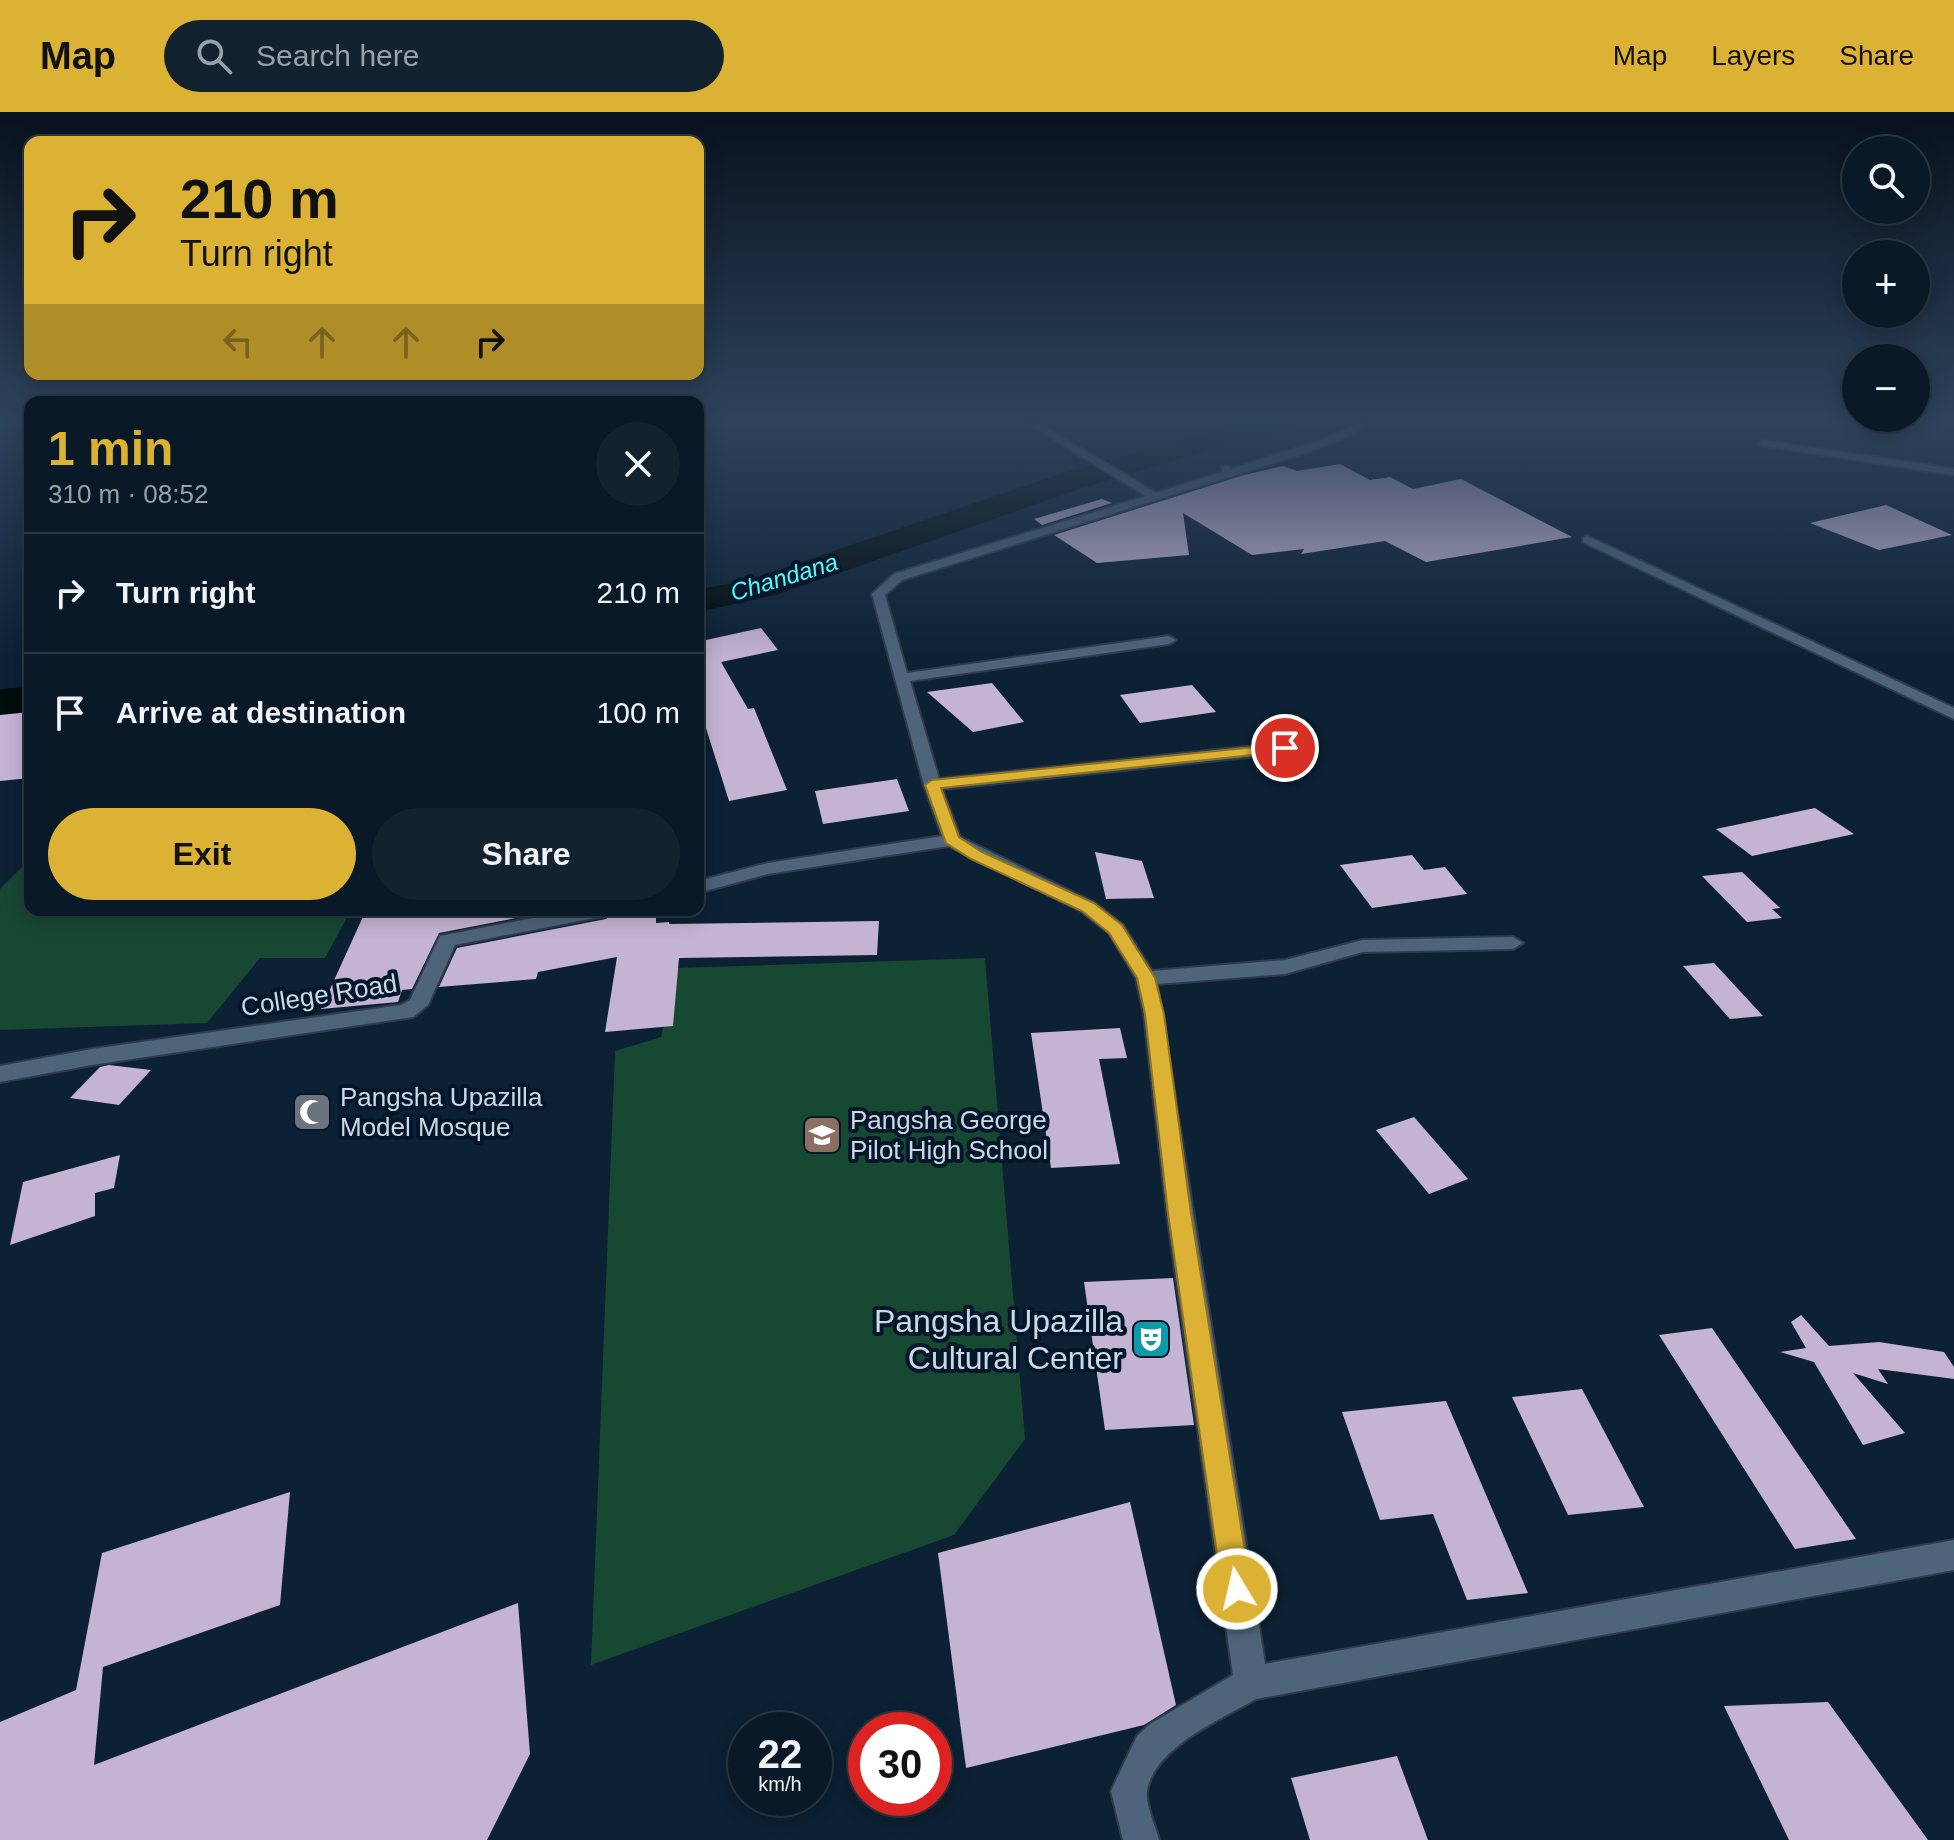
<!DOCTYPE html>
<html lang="en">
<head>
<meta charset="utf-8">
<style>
  body { margin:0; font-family:Arial,sans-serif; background:#12222f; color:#f1f3f6; height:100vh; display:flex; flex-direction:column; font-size:30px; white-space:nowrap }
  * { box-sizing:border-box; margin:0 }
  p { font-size:26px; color:#99a0a7 }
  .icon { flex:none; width:44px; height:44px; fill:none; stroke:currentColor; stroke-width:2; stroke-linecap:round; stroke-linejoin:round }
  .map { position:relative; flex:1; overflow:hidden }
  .sheet { position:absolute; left:24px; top:284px; width:680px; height:520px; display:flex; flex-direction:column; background:#091927; border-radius:16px; box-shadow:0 4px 20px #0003,0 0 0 2px #293844 }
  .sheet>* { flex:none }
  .banner { position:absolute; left:24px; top:24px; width:680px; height:244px; border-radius:16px; box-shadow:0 4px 20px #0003,0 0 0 2px #293844; background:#dbb233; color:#111; overflow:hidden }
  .buttons { position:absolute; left:1842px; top:24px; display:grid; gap:16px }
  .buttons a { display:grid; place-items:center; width:88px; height:88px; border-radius:50%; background:#091927; box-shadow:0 4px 20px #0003,0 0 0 2px #293844; font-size:40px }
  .speed { position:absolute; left:728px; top:1600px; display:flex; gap:16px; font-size:40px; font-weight:700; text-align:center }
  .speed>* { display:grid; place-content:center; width:104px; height:104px; border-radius:50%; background:#091927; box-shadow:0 4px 20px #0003,0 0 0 2px #293844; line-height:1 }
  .speed small { font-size:20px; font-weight:400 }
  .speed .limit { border:12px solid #d22; background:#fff; color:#111 }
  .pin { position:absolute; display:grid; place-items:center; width:68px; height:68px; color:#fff; margin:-34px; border:4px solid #fff; border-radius:50%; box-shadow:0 2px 8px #0007 }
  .me { position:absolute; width:88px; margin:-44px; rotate:351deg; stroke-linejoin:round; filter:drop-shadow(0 0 6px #0008) }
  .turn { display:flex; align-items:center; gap:28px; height:168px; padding:0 24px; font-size:36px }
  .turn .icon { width:104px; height:104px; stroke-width:2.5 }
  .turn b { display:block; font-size:56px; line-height:68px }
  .lanes { display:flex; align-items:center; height:76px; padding:0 24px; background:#0003; justify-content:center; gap:40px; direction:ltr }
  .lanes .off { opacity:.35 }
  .round { display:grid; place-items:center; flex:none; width:84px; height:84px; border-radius:42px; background:#12222f }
  .headline { display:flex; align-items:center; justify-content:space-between; height:136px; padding:0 24px }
  h1 { font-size:48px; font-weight:800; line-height:60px; color:#dbb233 }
  .primary-button { display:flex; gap:16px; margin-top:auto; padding:16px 24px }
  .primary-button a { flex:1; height:92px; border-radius:48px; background:#dbb233; color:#111; font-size:32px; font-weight:800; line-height:92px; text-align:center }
  .primary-button a+a { background:#12222f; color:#f1f3f6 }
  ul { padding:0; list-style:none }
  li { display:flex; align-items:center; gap:24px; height:120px; padding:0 24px; border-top:2px solid #293844 }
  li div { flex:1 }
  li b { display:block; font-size:30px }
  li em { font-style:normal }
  header { display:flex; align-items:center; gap:48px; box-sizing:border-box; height:112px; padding:0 40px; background:#dbb233; color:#111 }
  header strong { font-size:38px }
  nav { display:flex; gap:44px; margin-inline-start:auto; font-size:28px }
  .search { width:560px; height:72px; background:#12222f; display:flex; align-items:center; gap:20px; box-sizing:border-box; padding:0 28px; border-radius:44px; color:#99a0a7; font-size:30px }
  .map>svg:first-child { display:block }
</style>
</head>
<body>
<header>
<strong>Map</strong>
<div class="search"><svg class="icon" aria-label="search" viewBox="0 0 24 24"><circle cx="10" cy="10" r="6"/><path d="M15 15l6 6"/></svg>Search here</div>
<nav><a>Map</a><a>Layers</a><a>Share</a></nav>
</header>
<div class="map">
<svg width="1954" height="1728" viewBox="0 0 1954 1728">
  <rect width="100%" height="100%" fill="#0c2134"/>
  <!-- green -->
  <g fill="#164832">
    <polygon points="30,747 30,798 351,798 325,846 260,846 207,911 0,918 0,777"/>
    <polygon points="985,846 1025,1327 954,1423 591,1553 615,939 661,925 678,856"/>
  </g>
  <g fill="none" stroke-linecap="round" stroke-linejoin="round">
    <!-- river -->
    <g fill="#010c0c" fill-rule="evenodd">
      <polygon points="1252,308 1295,308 1291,314 1082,376 776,483 698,500 698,478 754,466 1060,362"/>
      <polygon points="30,575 30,601 0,603 0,577"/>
    </g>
  </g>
  <!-- building -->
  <g fill="#c4b3d1">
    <polygon points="1340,352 1370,368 1390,365 1413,377 1461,367 1572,425 1426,450 1385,429 1301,442 1304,437 1252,443 1183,401 1189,443 1097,451 1054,423 1244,363 1283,354 1297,359"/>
    <polygon points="1102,387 1112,391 1042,413 1034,407"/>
    <polygon points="1886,393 1952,423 1879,438 1810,411"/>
    <polygon points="761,516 778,538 721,550 748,597 754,596 787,678 729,689 705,613 698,614 698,517 706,528"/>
    <polygon points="992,571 1024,610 973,620 927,580"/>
    <polygon points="1192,573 1216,600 1140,611 1120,583"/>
    <polygon points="30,600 30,666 0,669 0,603"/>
    <polygon points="897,667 909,699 823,712 815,679"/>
    <polygon points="1815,696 1854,722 1752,744 1716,717"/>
    <polygon points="1095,740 1142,749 1154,786 1106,787"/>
    <polygon points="1412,743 1424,758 1445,755 1467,782 1372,796 1340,753"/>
    <polygon points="1742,760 1780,796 1772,797 1782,806 1747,810 1702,764"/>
    <polygon points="366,798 557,798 439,821 412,877 402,878 398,890 321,897"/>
    <polygon points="617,798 656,798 656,811 669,810 669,812 879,809 877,843 679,846 673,914 605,920 617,845 538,860 536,867 439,875 457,836 606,807"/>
    <polygon points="1714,851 1763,904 1730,907 1683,854"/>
    <polygon points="1120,916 1127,946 1099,947 1120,1052 1051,1056 1031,921"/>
    <polygon points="109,953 151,958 119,993 70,986 100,955"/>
    <polygon points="1414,1005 1468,1067 1429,1082 1376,1018"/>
    <polygon points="120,1043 114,1076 95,1081 95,1104 10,1133 23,1070"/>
    <polygon points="1173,1166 1194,1313 1105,1318 1084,1170"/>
    <polygon points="1801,1203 1829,1234 1879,1230 1944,1240 1954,1255 1954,1267 1878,1257 1888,1272 1853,1261 1905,1321 1863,1333 1814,1250 1780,1240 1806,1236 1791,1210"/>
    <polygon points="1712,1216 1856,1427 1795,1437 1659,1223"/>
    <polygon points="1582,1277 1644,1395 1568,1403 1512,1285"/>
    <polygon points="1446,1289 1528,1481 1467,1488 1433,1402 1380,1408 1342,1300"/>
    <polygon points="290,1380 280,1493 103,1555 94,1653 518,1491 530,1642 487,1728 0,1728 0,1610 76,1578 102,1441"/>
    <polygon points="1130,1390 1176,1593 1144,1613 966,1656 938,1441"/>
    <polygon points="1828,1590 1928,1728 1789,1728 1724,1594"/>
    <polygon points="1397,1644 1428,1728 1310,1728 1291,1666"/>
  </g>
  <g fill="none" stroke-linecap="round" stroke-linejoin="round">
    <!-- minor casing -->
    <g stroke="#313b4b" stroke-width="4">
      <g id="minor">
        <path d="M1022,308H1033L1156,381L1222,360V354H1230L1231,357L1316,330L1367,308H1378L1342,327L1305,341L902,468L885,483L907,561L1169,524L1176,528L1169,532L910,569L939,667L1285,631L1293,636L1285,641L942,677L960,725L1095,791L1123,813L1152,859L1285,848L1363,828L1513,825L1523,831L1513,837L1363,840L1285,862L1157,872L1265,1552L1954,1428V1458L1256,1587C1222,1607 1154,1635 1147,1679C1145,1692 1156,1715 1159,1728H1123L1111,1679L1137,1624L1150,1612L1233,1563L1167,1101L1144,902L1136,866L1109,821L1081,799L949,734L768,762L698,781V769L768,751L942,724L924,673L872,482L894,462L1146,384Z"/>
        <polygon points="1762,328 1954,357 1954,363 1759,333"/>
        <polygon points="1587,424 1954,596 1954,607 1583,430 1583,426"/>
        <polygon points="573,798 614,798 605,804 455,833 428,893 413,905 92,953 0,970 0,954 92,937 401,893 410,888 440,824"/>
      </g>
    </g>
    <!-- minor -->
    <use href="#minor" fill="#4d647a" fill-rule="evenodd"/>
  </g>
  <!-- sky -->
  <linearGradient id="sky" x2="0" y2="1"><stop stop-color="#07121d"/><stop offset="0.56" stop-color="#2e435c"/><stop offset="1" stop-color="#2e435c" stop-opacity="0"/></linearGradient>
  <rect width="1954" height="550" fill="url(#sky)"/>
  <!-- route -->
  <polygon fill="#dbb233" stroke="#8e7421" stroke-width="2" points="1285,632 1290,633 1290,639 941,676 959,725 982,740 1094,791 1122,813 1155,866 1164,902 1191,1101 1251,1477 1247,1487 1237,1491 1226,1487 1222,1477 1168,1101 1145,902 1137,866 1109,821 1082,799 971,747 946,731 925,673 932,668"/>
  <!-- icons -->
  <defs>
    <g id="mosque-square" transform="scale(2)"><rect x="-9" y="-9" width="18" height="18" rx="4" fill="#6b7280" stroke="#04172a"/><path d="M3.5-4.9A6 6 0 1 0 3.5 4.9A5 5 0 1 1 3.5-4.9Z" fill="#fff"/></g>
    <g id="school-square" transform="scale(2)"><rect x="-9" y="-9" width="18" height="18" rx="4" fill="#8d6e63" stroke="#04172a"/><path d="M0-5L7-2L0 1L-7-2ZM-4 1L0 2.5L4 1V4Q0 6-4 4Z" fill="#fff"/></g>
    <g id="theatre-square" transform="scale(2)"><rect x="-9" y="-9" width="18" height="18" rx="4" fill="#0f9aa8" stroke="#04172a"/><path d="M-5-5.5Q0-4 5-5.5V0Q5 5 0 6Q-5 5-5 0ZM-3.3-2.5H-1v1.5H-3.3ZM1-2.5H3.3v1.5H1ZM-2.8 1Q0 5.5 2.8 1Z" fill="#fff"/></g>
  </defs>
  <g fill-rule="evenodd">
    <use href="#mosque-square" x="312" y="1000"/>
    <use href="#school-square" x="822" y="1023"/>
    <use href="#theatre-square" x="1151" y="1227"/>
  </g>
  <g text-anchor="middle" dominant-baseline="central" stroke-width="8" stroke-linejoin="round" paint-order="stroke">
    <!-- far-water labels -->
    <g font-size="24" font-style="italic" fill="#4efaff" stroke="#04172a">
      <text transform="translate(784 465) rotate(-17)">Chandana</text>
    </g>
    <!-- street labels -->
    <g font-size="26" fill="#cbd8e5" stroke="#04172a">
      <text transform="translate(319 883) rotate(-9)">College Road</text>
    </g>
    <!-- poi labels -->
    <g font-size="26" fill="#cbd8e5" stroke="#04172a" text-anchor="start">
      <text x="340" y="985">Pangsha Upazilla<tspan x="340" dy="30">Model Mosque</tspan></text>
      <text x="850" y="1008">Pangsha George<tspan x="850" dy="30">Pilot High School</tspan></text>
    </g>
    <!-- near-poi labels -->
    <g font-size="32" fill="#cbd8e5" stroke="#04172a" text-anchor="end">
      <text x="1123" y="1209">Pangsha Upazilla<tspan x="1123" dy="37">Cultural Center</tspan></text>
    </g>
  </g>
</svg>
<div class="buttons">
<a><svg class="icon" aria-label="search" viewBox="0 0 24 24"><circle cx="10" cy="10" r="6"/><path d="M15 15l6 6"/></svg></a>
<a>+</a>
<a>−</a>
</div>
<div class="speed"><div>22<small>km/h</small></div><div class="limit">30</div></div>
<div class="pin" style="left:1285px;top:636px;background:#d93025"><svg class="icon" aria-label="arrive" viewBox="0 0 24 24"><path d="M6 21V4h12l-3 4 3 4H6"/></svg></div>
<svg class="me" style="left:1237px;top:1477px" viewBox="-20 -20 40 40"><circle r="17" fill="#dbb233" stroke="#fff" stroke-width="3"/><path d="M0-11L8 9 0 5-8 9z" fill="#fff"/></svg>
<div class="banner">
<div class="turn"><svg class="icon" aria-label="right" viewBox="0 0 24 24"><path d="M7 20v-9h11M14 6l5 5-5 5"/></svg><div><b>210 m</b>Turn right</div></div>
<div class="lanes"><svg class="icon off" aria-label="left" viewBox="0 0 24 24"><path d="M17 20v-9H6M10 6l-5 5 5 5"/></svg><svg class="icon off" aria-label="ahead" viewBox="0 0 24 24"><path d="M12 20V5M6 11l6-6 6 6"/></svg><svg class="icon off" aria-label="ahead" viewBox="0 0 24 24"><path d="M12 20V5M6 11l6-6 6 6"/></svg><svg class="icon" aria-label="right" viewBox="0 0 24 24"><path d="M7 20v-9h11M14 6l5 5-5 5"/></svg></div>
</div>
<section class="sheet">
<div class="headline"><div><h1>1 min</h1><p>310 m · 08:52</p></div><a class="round"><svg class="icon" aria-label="close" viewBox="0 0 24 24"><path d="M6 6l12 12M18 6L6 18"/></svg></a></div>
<ul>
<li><svg class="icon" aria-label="right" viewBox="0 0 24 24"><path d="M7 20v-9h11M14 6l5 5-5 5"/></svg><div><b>Turn right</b></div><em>210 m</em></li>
<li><svg class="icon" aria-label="arrive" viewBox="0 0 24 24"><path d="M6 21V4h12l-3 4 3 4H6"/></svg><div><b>Arrive at destination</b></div><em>100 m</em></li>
</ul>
<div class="primary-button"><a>Exit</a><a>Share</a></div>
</section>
</div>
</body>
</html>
